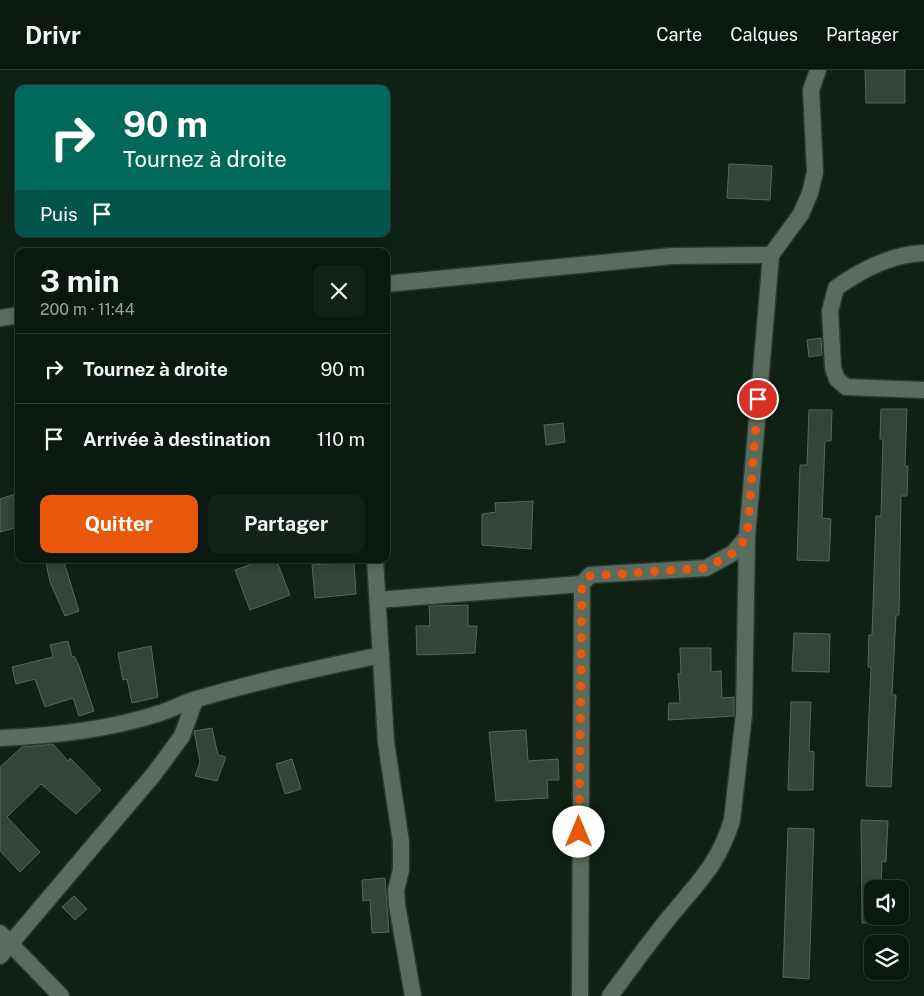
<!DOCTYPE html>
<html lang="fr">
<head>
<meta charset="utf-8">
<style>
  body { margin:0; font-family:"Public Sans",sans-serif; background:#142119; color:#f1f3f6; height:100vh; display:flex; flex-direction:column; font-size:19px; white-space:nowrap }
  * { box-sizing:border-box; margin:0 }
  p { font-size:16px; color:#9aa09f }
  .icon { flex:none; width:28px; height:28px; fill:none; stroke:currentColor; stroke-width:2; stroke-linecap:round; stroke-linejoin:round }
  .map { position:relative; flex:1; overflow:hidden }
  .sheet { position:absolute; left:15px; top:178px; width:375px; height:315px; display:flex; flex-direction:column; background:#0b1810; border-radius:10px; box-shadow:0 2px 8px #0003,0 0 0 1px #2b3730 }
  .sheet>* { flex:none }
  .guide { position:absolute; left:15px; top:15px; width:375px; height:152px; border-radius:10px; box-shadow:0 2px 8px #0003,0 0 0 1px #2b3730; background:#00695c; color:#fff; overflow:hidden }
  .buttons { position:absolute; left:864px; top:810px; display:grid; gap:10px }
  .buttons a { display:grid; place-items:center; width:45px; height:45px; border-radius:10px; background:#0b1810; box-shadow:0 2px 8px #0003,0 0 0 1px #2b3730; font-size:25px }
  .pin { position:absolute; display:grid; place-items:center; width:42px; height:42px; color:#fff; margin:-21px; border:2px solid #fff; border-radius:50%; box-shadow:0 1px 5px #0007 }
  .me { position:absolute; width:55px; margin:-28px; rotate:0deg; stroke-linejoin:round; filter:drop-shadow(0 0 4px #0008) }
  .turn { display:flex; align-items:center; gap:18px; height:105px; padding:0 25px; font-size:22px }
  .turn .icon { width:65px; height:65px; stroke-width:2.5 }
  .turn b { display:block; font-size:35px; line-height:42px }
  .then { display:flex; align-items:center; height:48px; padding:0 25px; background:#0003; gap:10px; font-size:19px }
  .round { display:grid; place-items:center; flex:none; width:52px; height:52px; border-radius:10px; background:#142119 }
  .head { display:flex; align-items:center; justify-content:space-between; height:85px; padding:0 25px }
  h1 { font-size:30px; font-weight:700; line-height:38px }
  .cta { display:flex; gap:10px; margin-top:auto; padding:10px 25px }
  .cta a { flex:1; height:58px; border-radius:10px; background:#ea580c; color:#fff; font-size:20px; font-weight:700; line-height:58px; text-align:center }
  .cta a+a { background:#142119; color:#f1f3f6 }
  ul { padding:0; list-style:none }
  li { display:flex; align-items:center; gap:15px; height:70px; padding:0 25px; border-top:1px solid #2b3730 }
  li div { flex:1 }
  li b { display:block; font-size:19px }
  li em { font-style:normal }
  header { display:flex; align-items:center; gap:30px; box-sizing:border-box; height:70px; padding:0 25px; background:#0b1810; border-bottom:1px solid #2b3730 }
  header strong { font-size:24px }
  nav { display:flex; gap:28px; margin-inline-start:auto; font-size:18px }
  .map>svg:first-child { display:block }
</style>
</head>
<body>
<header>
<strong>Drivr</strong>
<nav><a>Carte</a><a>Calques</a><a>Partager</a></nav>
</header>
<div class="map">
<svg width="924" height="926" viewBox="0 0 924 926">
  <rect width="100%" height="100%" fill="#0f2015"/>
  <!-- building -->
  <g fill="#334438" stroke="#54675a">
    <polygon points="865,0 905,0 905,33 866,33"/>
    <polygon points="729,94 772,96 770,130 727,128"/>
    <polygon points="821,268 822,285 809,287 807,270"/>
    <polygon points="881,339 907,339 905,396 908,396 907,426 901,426 899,545 896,545 892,625 896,625 891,717 866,716 871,597 868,597 869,565 872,565 876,446 881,446 883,369 880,369"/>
    <polygon points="809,340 832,340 831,371 825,371 822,448 831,449 829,491 797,490 800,395 807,395"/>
    <polygon points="563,353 565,372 546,375 544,355"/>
    <polygon points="19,423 19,457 0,462 0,429"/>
    <polygon points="533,431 531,479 482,475 482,444 496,442 495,433"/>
    <polygon points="45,489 63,489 79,541 65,546 50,512"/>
    <polygon points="266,489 276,489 290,525 250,540 235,500"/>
    <polygon points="354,492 356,524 315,528 312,495"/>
    <polygon points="468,535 468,556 477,556 475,583 417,585 416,556 430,556 429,536"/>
    <polygon points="794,563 830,564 829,602 792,601"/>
    <polygon points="68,571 72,587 74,586 79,596 94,641 79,646 73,628 45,637 35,609 16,614 12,597 53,587 50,575"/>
    <polygon points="151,576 158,627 132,633 127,609 123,610 118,583"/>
    <polygon points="680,578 711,578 711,602 721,601 722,628 734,627 734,646 668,650 669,633 680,633 678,604 681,603"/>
    <polygon points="791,632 811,632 809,681 814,682 813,720 788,720"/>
    <polygon points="212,658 218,685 226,687 217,711 195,706 200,692 194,661"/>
    <polygon points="526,660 528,691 558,689 559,710 547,710 548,728 496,731 489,662"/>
    <polygon points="53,674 68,691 70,688 101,720 76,744 41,714 7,747 40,782 20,802 0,781 0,697 22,677"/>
    <polygon points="292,689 301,719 285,724 276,694"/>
    <polygon points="861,750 888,751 886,792 882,791 881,819 872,819 872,846 881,846 881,853 862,853"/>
    <polygon points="788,758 814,759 809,909 783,907"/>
    <polygon points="385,808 389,862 372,863 370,830 363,831 362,810"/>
    <polygon points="74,826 87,839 75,850 62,837"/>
  </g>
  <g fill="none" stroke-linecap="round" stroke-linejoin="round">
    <!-- street casing -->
    <g stroke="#2d3730" stroke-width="19">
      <g id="street">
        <path d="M924,183C893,184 861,200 836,218L830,241L833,298L837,309L846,317L924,320"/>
        <polyline points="386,214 672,186 771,185"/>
        <polyline points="0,248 19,245"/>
        <polyline points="375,489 386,672 401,772 401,800 396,820 397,835 413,926"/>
        <polyline points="378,530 582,514"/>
        <path d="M0,668C53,666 107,660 157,644C171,640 183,633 197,629C257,611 320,598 381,585"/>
        <polyline points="0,863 61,926"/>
        <polyline points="0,886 154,704 182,666 195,630"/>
        <polyline points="580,926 582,514 590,505 706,498 733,483 747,467 771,185 801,144 810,123 815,102 811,20 818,0"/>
        <path d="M610,926C629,900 648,874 668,849C697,813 718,796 732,750L744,644L747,467"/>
      </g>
    </g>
    <!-- street -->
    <use href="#street" stroke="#596c5f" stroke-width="16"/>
  </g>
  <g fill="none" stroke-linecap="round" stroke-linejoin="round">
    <!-- route -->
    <polyline stroke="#ea580c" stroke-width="9" stroke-dasharray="0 16.2" points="579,762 582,514 590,506 706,498 733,483 747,467 758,329"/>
  </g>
</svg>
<div class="buttons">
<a><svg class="icon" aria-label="sound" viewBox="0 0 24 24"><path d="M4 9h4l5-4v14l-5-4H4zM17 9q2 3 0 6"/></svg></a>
<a><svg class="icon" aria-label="layers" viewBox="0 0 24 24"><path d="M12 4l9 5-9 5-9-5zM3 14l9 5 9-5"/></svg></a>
</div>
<div class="pin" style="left:758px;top:329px;background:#d93025"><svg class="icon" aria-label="arrive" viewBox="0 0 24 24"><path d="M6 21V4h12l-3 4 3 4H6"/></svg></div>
<svg class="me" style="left:579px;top:762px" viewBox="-20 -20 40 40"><circle r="19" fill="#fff"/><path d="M0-13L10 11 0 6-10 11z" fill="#ea580c"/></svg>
<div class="guide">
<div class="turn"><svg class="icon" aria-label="right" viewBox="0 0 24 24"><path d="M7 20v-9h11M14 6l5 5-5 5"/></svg><div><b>90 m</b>Tournez à droite</div></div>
<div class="then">Puis<svg class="icon" aria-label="arrive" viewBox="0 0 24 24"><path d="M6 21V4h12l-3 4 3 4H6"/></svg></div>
</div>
<section class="sheet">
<div class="head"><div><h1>3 min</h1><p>200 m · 11:44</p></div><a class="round"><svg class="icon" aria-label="close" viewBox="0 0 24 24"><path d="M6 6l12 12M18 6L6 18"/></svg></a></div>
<ul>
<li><svg class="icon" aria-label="right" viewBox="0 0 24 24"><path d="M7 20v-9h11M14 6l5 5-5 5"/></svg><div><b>Tournez à droite</b></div><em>90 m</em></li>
<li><svg class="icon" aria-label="arrive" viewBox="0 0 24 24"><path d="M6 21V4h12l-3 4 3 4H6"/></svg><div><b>Arrivée à destination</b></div><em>110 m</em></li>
</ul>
<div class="cta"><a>Quitter</a><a>Partager</a></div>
</section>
</div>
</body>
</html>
